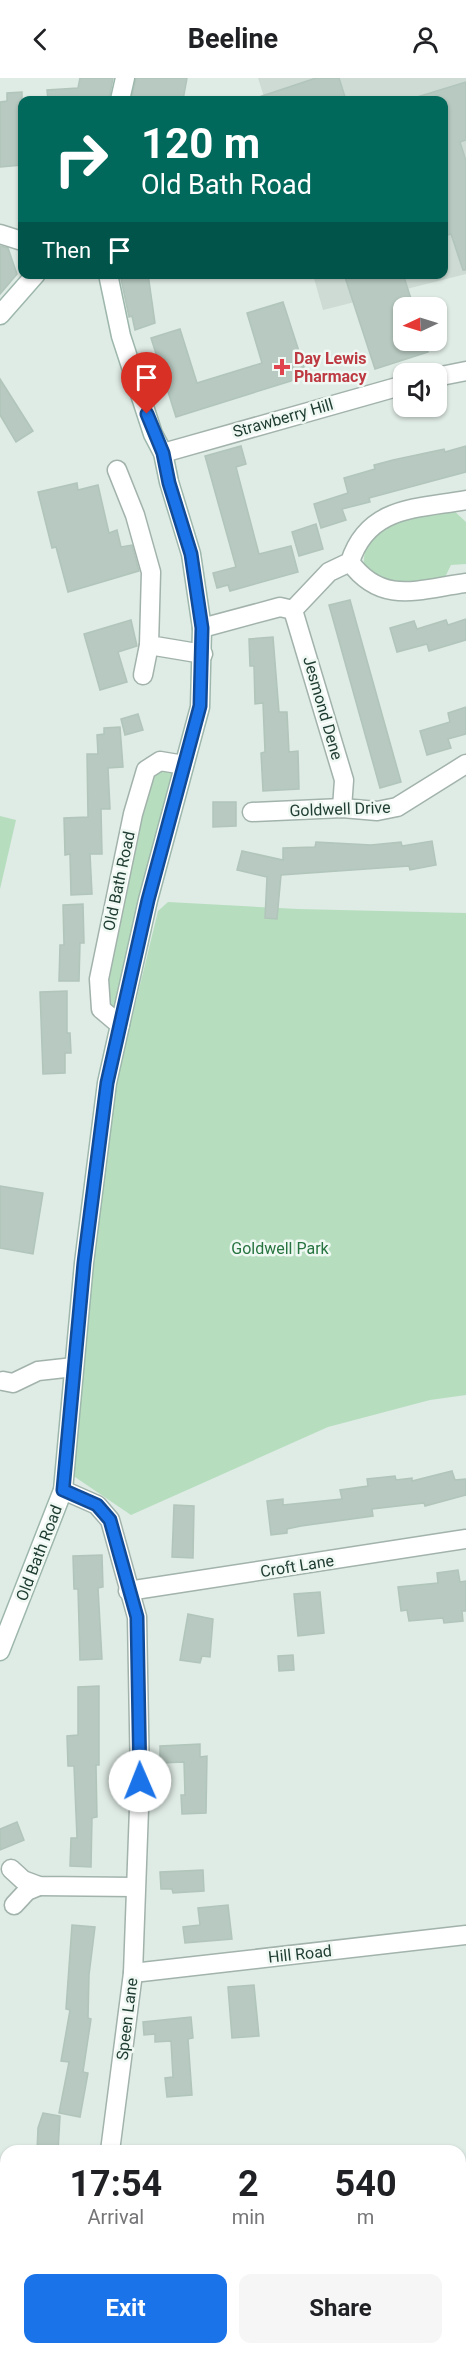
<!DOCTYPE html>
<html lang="en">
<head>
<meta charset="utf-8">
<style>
  body { margin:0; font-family:Roboto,sans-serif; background:#f6f6f6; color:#202124; height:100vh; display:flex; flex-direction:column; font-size:22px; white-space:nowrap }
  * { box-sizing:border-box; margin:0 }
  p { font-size:20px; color:#757577 }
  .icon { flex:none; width:33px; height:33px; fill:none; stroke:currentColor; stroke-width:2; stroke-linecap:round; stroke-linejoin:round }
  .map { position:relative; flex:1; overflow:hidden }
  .details { position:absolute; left:0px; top:2067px; width:466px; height:210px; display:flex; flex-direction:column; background:#fff; border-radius:18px 18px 0 0; box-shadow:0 2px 4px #0004 }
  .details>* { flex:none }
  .guide { position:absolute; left:18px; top:18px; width:430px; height:183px; border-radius:12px; box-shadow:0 2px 4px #0004; background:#00695c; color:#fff; overflow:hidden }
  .needle { width:39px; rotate:266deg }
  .buttons { position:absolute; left:393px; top:219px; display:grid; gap:12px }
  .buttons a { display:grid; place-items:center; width:54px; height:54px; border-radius:12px; background:#fff; box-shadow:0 2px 4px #0004; font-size:30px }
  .pin { position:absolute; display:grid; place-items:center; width:51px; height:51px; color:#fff; margin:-62px -26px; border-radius:50% 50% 50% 0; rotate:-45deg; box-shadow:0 0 6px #0007 }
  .pin .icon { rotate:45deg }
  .me { position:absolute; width:66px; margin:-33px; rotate:359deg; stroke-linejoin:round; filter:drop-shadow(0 0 4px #0008) }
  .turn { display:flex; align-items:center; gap:21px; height:126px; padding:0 24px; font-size:27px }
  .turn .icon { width:78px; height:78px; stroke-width:2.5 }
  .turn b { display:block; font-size:42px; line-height:51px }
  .then { display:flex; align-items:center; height:57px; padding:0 24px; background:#0003; gap:12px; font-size:22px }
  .eta { display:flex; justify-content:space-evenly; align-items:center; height:102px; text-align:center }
  .eta b { font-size:36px; font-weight:700; line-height:42px }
  .cta { display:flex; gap:12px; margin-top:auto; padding:12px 24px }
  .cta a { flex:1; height:69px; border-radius:12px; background:#1a73e8; color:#fff; font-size:24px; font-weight:700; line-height:69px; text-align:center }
  .cta a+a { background:#f6f6f6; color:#202124 }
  header { display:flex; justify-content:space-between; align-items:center; height:78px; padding:0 24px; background:#fff; font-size:27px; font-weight:700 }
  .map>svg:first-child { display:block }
</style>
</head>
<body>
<header><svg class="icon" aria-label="back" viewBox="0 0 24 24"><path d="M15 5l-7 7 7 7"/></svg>Beeline<svg class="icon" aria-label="person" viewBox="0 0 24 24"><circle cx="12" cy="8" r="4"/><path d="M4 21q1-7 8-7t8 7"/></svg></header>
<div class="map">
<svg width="466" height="2277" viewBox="0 0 466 2277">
  <rect width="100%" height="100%" fill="#dfebe5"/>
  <!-- built -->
  <polygon fill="#cddbd4" points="258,0 466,0 466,196 323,232 313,197 444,196 444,22 265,22"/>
  <!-- green -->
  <g fill="#b6debe">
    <path d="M452,431L466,444V486L451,487L444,501C428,503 409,508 393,507C350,505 359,460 392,444C409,436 433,435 452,431Z"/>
    <polygon points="183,688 120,946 99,916 147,693"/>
    <polygon points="0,738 16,742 0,811"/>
    <polygon points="168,824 298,831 466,835 466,1317 430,1322 328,1349 131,1437 72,1397 91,1188 116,1006 158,833"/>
  </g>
  <!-- building -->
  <g fill="#b7c9c0" stroke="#b1c5bb" stroke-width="1.5">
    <polygon points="80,0 113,0 109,22 48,22 47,12 78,10"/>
    <polygon points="136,0 187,0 183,22 131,22"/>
    <polygon points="316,0 339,0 346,22 257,22 256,20"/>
    <polygon points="466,4 466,62 460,64 466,83 466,192 463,192 451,156 444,158 444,22 418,22 417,19"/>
    <polygon points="22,14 22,87 0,89 0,24 7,23 7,15"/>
    <polygon points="0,168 8,170 17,196 0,216"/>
    <polygon points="120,196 148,196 155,245 135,252 132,238 129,239"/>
    <polygon points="344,196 403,196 414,230 404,230 404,262 425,262 428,274 375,291"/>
    <polygon points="283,224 307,298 176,339 151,260 180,251 197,305 262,285 247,235"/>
    <polygon points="0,301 33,353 16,364 0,337"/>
    <polygon points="241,368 246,386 236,389 259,476 291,468 298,494 230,513 228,507 217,510 213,495 236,489 205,378"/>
    <polygon points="466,368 466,394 369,420 370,424 342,431 346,442 321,450 314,426 348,415 344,400 375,391 374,387 393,382 444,371 445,374"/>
    <polygon points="77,405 78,412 98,407 109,455 117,452 121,469 132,467 139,493 68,514 56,469 52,470 38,414"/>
    <polygon points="316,446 323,471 299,478 292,454"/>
    <polygon points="350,522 401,704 380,710 329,527"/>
    <polygon points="466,541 466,562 429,573 427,566 397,574 390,550 414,543 417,551 446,542 448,547"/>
    <polygon points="131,542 137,568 118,574 127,604 100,612 84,556"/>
    <polygon points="273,559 279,634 287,634 289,674 298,673 299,711 263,713 261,675 265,674 263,625 255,626 254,588 250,588 249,561"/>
    <polygon points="466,629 466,656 448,661 451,670 427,677 420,653 450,644 448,635"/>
    <polygon points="138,636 143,652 125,657 121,641"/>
    <polygon points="120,649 123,689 108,690 110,731 101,731 102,776 90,776 92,816 71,817 70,776 65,777 64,740 88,739 87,676 98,676 97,657 104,656 104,650"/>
    <polygon points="213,724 236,724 236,748 213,749"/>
    <polygon points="432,763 436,787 410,792 409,788 281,797 277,841 265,840 267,799 237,792 242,773 283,782 283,770 315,769 316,764 371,767 401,764 402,768"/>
    <polygon points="83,826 84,865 80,865 79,903 59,903 60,867 64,867 63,827"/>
    <polygon points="67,913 67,955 70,955 71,975 65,975 65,995 43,996 40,914"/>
    <polygon points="0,1108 43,1115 33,1176 0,1170"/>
    <polygon points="452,1393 455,1402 466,1401 466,1417 425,1428 424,1425 372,1431 373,1438 301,1448 287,1451 287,1455 271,1457 267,1423 283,1421 283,1427 342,1421 340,1412 368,1408 367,1401 395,1398 396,1402 412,1400 412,1403"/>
    <polygon points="174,1427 194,1428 193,1480 172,1479"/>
    <polygon points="102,1477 103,1509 98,1510 102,1581 80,1582 78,1511 74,1511 73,1478"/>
    <polygon points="458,1492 460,1504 466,1503 466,1533 462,1533 463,1543 444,1545 443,1540 409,1543 407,1532 401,1533 398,1509 438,1505 437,1495"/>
    <polygon points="320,1514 324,1555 298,1558 294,1516"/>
    <polygon points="188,1536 213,1541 210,1579 202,1578 200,1585 180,1582"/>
    <polygon points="293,1577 294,1592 279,1593 278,1578"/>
    <polygon points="99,1608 99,1687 96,1687 97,1739 92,1740 91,1789 70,1788 71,1760 77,1760 74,1688 68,1688 67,1658 78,1657 78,1609"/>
    <polygon points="200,1666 200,1679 207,1678 206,1735 182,1736 181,1717 185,1717 184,1684 160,1685 160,1668"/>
    <polygon points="17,1744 24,1762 0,1772 0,1751"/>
    <polygon points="203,1792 204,1813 173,1815 172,1811 161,1811 160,1794"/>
    <polygon points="228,1827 232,1861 185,1865 183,1849 200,1847 198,1830"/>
    <polygon points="72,1847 95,1849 89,1897 88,1940 91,1941 83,1994 88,1995 80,2039 59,2035 69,1984 61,1983 70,1932 66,1931"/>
    <polygon points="254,1907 259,1958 232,1960 228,1909"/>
    <polygon points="191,1939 193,1960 188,1961 192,2017 167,2019 165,2000 173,1999 171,1963 155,1964 155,1956 144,1957 143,1944"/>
    <polygon points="43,2035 60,2038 58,2073 37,2073 38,2050"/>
  </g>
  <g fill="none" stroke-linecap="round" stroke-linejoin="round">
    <!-- street casing -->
    <g stroke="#a2b3ac" stroke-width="21">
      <g id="street">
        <polyline points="0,156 22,163"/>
        <polyline points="436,299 466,293"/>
        <polyline points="163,375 404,307"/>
        <polyline points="117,392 135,437 151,494 149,567 203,576"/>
        <path d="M350,484C382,528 420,511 466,505"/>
        <polyline points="293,532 344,702 342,730"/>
        <path d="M202,550L280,529L293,532L329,494L350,484C368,428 416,431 466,422"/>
        <polyline points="143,597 149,567"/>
        <polyline points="252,734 342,730 377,733 397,729 466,686"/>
        <polyline points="120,947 101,931 99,901 133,736 146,692 160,683 184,687"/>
        <polyline points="3,1303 13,1305 38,1293 74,1289"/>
        <polyline points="63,1412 97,1427 110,1442 137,1539 140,1703 133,1895 110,2073"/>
        <polyline points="128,1513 466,1461"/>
        <polyline points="11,1791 23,1802 39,1808 135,1809"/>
        <polyline points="14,1827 27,1813 39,1808"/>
        <polyline points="133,1895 466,1857"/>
        <polyline points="0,2145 6,2143"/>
        <polyline points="87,2274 105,2271"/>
      </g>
    </g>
    <!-- secondary casing -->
    <g stroke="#9db7ac" stroke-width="21">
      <g id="secondary">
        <polyline points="120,22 125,0"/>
        <polyline points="0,237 36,196"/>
        <polyline points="0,1573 63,1412 84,1185 107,1005 148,822 200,629 202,550 191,476 169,404 163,375 153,356 121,258 108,196"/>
      </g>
    </g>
    <!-- street -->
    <use href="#street" stroke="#fff" stroke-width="18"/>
    <!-- secondary -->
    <use href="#secondary" stroke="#fff" stroke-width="18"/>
  </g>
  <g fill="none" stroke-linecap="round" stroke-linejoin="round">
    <!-- route casing -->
    <g stroke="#114b97" stroke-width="15">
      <polyline id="route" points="140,1703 137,1539 110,1442 97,1427 63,1412 84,1185 107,1005 148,822 200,628 202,550 191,476 169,405 163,375 147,336"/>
    </g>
    <!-- route -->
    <use href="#route" stroke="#1a73e8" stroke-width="10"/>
  </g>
  <!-- markers -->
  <path fill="#e0444e" stroke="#eff8f3" stroke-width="2" d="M279 280h6v6h6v6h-6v6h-6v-6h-6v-6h6z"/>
  <g text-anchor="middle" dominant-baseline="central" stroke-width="5" stroke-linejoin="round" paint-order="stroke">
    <!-- health labels -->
    <g font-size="16" font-weight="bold" fill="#be3a42" stroke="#eff8f3" text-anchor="start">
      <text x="294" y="280">Day Lewis<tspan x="294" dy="18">Pharmacy</tspan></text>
    </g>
    <!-- street labels -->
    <g font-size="16" fill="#1f3c32" stroke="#eff8f3">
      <text transform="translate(283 340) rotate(-16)">Strawberry Hill</text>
      <text transform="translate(323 630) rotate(74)">Jesmond Dene</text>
      <text transform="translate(340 731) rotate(-2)">Goldwell Drive</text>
      <text transform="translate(119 803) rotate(-78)">Old Bath Road</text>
      <text transform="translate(39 1475) rotate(-69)">Old Bath Road</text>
      <text transform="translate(297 1488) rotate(-9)">Croft Lane</text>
      <text transform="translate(300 1876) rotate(-6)">Hill Road</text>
      <text transform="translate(127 1941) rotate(-83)">Speen Lane</text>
    </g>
    <!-- park labels -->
    <g font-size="16" fill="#277440" stroke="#eff8f3">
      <text x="280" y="1170">Goldwell Park</text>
    </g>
  </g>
</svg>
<div class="buttons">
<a><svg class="needle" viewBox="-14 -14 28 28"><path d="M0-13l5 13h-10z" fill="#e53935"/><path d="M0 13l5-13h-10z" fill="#757577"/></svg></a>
<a><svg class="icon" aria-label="sound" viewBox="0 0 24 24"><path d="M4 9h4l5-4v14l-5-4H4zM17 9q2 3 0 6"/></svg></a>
</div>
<div class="pin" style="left:147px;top:336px;background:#d93025"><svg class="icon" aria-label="arrive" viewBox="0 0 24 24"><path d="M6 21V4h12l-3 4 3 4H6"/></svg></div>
<svg class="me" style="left:140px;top:1703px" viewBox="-20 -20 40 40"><circle r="19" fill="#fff"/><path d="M0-13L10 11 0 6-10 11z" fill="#1a73e8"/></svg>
<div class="guide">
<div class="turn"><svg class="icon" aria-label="right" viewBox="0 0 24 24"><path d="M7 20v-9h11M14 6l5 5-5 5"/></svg><div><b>120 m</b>Old Bath Road</div></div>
<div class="then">Then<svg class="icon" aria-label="arrive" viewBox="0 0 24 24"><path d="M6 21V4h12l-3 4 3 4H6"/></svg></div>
</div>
<section class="details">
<div class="eta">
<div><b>17:54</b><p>Arrival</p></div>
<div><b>2</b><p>min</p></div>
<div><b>540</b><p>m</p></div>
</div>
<div class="cta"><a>Exit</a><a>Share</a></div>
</section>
</div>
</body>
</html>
